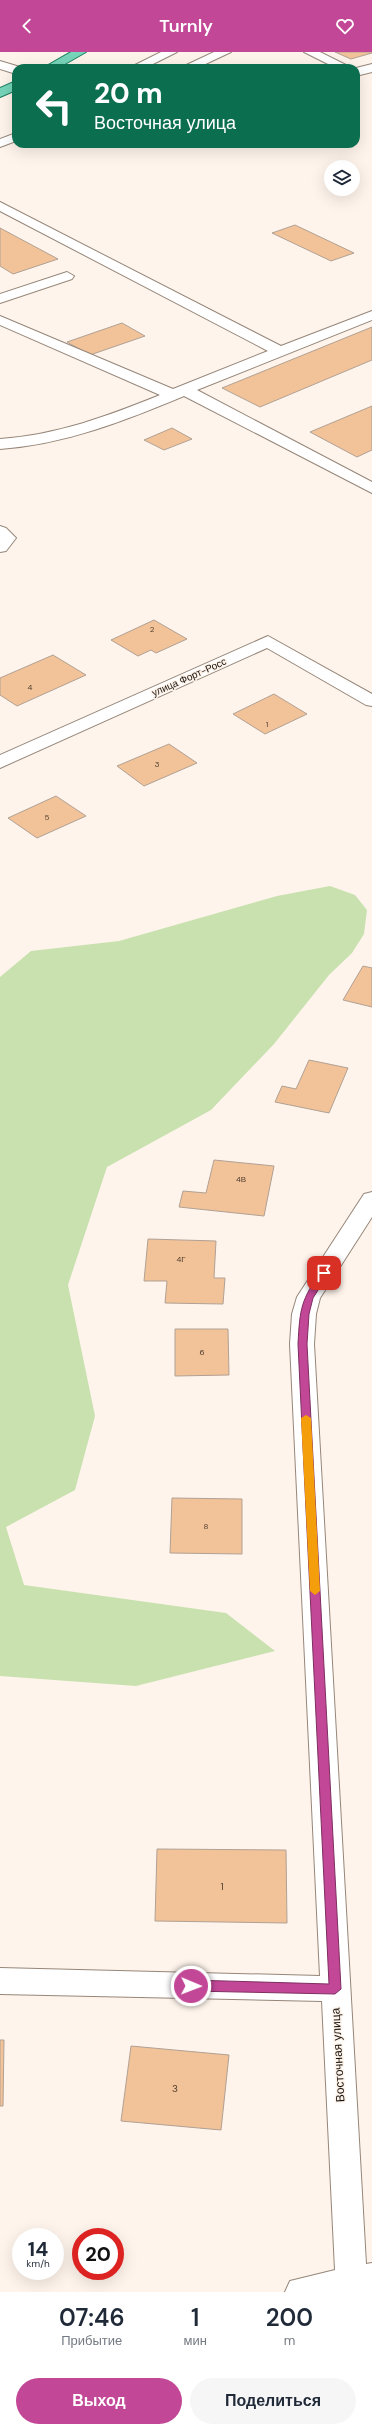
<!DOCTYPE html>
<html lang="ru">
<head>
<meta charset="utf-8">
<style>
  body { margin:0; font-family:"DM Sans",sans-serif; background:#f6f6f7; color:#1f2937; height:100vh; display:flex; flex-direction:column; font-size:15px; white-space:nowrap }
  * { box-sizing:border-box; margin:0 }
  p { font-size:13px; color:#747a83 }
  .icon { flex:none; width:22px; height:22px; fill:none; stroke:currentColor; stroke-width:2; stroke-linecap:round; stroke-linejoin:round }
  .map { position:relative; height:2240px; overflow:hidden }
  .details { display:flex; flex-direction:column; background:#fff; flex:1 }
  .details>* { flex:none }
  .hud { position:absolute; left:12px; top:12px; width:348px; height:84px; border-radius:12px; box-shadow:0 4px 16px #0002; background:#0b6e4f; color:#fff; overflow:hidden }
  .tools { position:absolute; left:324px; top:108px; display:grid; gap:8px }
  .tools a { display:grid; place-items:center; width:36px; height:36px; border-radius:50%; background:#fff; box-shadow:0 4px 16px #0002; font-size:20px }
  .speed { position:absolute; left:12px; top:2176px; display:flex; gap:8px; font-size:20px; font-weight:700; text-align:center }
  .speed>* { display:grid; place-content:center; width:52px; height:52px; border-radius:50%; background:#fff; box-shadow:0 4px 16px #0002; line-height:1 }
  .speed small { font-size:10px; font-weight:400 }
  .speed .limit { border:6px solid #d22; background:#fff; color:#111 }
  .pin { position:absolute; display:grid; place-items:center; width:34px; height:34px; color:#fff; margin:-17px; border-radius:8px; box-shadow:0 2px 6px #0006 }
  .me { position:absolute; width:44px; margin:-22px; rotate:91deg; stroke-linejoin:round; filter:drop-shadow(0 0 3px #0008) }
  .turn { display:flex; align-items:center; gap:14px; height:84px; padding:0 16px; font-size:18px }
  .turn .icon { width:52px; height:52px; stroke-width:2.5 }
  .turn b { display:block; font-size:28px; line-height:34px }
  .eta { display:flex; justify-content:space-evenly; align-items:center; height:68px; text-align:center }
  .eta b { font-size:24px; font-weight:600; line-height:28px }
  .button { display:flex; gap:8px; margin-top:auto; padding:8px 16px }
  .button a { flex:1; height:46px; border-radius:24px; background:#c24797; color:#fff; font-size:16px; font-weight:600; line-height:46px; text-align:center }
  .button a+a { background:#f6f6f7; color:#1f2937 }
  header { display:flex; justify-content:space-between; align-items:center; height:52px; padding:0 16px; background:#c24797; color:#fff; font-size:18px; font-weight:600 }
  .map>svg:first-child { display:block }
</style>
</head>
<body>
<header><svg class="icon" aria-label="back" viewBox="0 0 24 24"><path d="M15 5l-7 7 7 7"/></svg>Turnly<svg class="icon" aria-label="heart" viewBox="0 0 24 24"><path d="M12 20l-8-8c-3-5 5-10 8-4 3-6 11-1 8 4z"/></svg></header>
<div class="map">
<svg width="372" height="2240" viewBox="0 0 372 2240">
  <rect width="100%" height="100%" fill="#fef4eb"/>
  <!-- green -->
  <polygon fill="#c8e1af" points="330,834 355,843 367,858 364,882 352,901 329,923 274,992 211,1058 107,1115 68,1233 95,1364 75,1438 6,1475 24,1533 226,1561 275,1599 136,1634 0,1624 0,925 31,899 119,889 277,844"/>
  <!-- building -->
  <g fill="#f2c298" stroke="#b1a194">
    <polygon points="335,0 372,0 372,1 351,7"/>
    <polygon points="295,173 354,201 331,209 272,181"/>
    <polygon points="0,176 58,207 13,222 0,214"/>
    <polygon points="122,271 145,284 90,303 67,290"/>
    <polygon points="372,275 372,308 260,355 222,336"/>
    <polygon points="372,354 372,398 357,405 310,380"/>
    <polygon points="172,376 192,387 164,398 144,388"/>
    <polygon points="154,568 187,587 156,601 151,598 138,604 111,588"/>
    <polygon points="53,603 86,623 17,654 0,643 0,626"/>
    <polygon points="274,642 307,662 265,682 233,662"/>
    <polygon points="169,692 197,711 144,734 117,714"/>
    <polygon points="56,744 86,764 37,786 8,766"/>
    <polygon points="363,914 372,916 372,955 343,948"/>
    <polygon points="309,1008 348,1016 329,1061 275,1050 282,1034 296,1037"/>
    <polygon points="214,1108 274,1114 264,1164 179,1155 183,1139 206,1141"/>
    <polygon points="148,1187 216,1189 214,1226 225,1226 223,1252 165,1251 167,1229 144,1229"/>
    <polygon points="175,1277 228,1277 229,1323 175,1324"/>
    <polygon points="172,1446 242,1447 242,1502 170,1501"/>
    <polygon points="157,1797 286,1798 287,1871 155,1869"/>
    <polygon points="0,1988 4,1988 3,2054 0,2054"/>
    <polygon points="131,1994 229,2003 221,2078 121,2069"/>
  </g>
  <g fill="none" stroke-linecap="round" stroke-linejoin="round">
    <!-- minor casing -->
    <g stroke="#968679" stroke-width="2">
      <g id="minor">
        <polygon points="161,0 177,0 145,16 129,16"/>
        <polygon points="214,0 231,0 197,16 180,16"/>
        <polygon points="304,0 320,0 352,16 336,16"/>
        <polygon points="0,9 20,15 21,16 16,16 16,22 0,17"/>
        <polygon points="372,12 372,20 356,24 356,16"/>
        <polygon points="16,81 16,89 0,95 0,87"/>
        <path d="M0,150L281,294L372,259V268L197,338L372,430V441L184,344C124,369 66,392 0,397V387C57,383 108,364 160,343L0,273V264L173,337L268,299L0,159Z"/>
        <polygon points="67,220 74,224 72,227 0,251 0,242"/>
        <polygon points="0,474 6,476 16,486 6,499 0,500"/>
        <polygon points="268,584 372,642 372,654 366,653 267,596 0,716 0,703"/>
        <polygon points="372,1140 372,1165 320,1246 316,1262 314,1292 366,2212 372,2211 372,2240 285,2240 290,2229 335,2218 322,1949 0,1942 0,1916 320,1924 290,1292 292,1262 297,1245 364,1142"/>
      </g>
    </g>
    <!-- major casing -->
    <g stroke="#1a7e5f" stroke-width="2">
      <g id="major">
        <polygon points="71,0 86,0 58,16 43,16"/>
        <polygon points="16,29 16,38 0,45 0,36"/>
      </g>
    </g>
    <!-- minor -->
    <use href="#minor" fill="#fff" fill-rule="evenodd"/>
    <!-- major -->
    <use href="#major" fill="#76d4b9" fill-rule="evenodd"/>
  </g>
  <!-- route -->
  <path fill="#c24797" stroke="#7e2e62" d="M324,1218L329,1221L313,1246L309,1262L307,1292L341,1937L335,1942L191,1939L185,1934L191,1928L329,1932L298,1292C300,1255 301,1249 321,1219Z"/>
  <!-- slow -->
  <polygon fill="#f59e0b" points="306,1363 311,1366 320,1539 315,1543 310,1539 301,1366"/>
  <g text-anchor="middle" dominant-baseline="central" stroke-width="3" stroke-linejoin="round" paint-order="stroke">
    <!-- number labels -->
    <g font-size="8" fill="#4f3f30">
      <text x="152" y="577">2</text>
      <text x="30" y="635">4</text>
      <text x="267" y="672">1</text>
      <text x="157" y="712">3</text>
      <text x="47" y="765">5</text>
      <text x="241" y="1127">4В</text>
      <text x="181" y="1207">4Г</text>
      <text x="202" y="1300">6</text>
      <text x="206" y="1474">8</text>
    </g>
    <!-- street labels -->
    <g font-size="10" fill="#19130e" stroke="#fef4eb">
      <text transform="translate(189 625) rotate(-24)">улица Форт-Росс</text>
    </g>
    <!-- near-number labels -->
    <g font-size="10" fill="#4f3f30">
      <text x="222" y="1834">1</text>
      <text x="175" y="2036">3</text>
    </g>
    <!-- near-street labels -->
    <g font-size="12" fill="#19130e" stroke="#fef4eb">
      <text transform="translate(338 2003) rotate(-93)">Восточная улица</text>
    </g>
  </g>
</svg>
<div class="tools">
<a><svg class="icon" aria-label="layers" viewBox="0 0 24 24"><path d="M12 4l9 5-9 5-9-5zM3 14l9 5 9-5"/></svg></a>
</div>
<div class="speed"><div>14<small>km/h</small></div><div class="limit">20</div></div>
<div class="pin" style="left:324px;top:1221px;background:#d93025"><svg class="icon" aria-label="arrive" viewBox="0 0 24 24"><path d="M6 21V4h12l-3 4 3 4H6"/></svg></div>
<svg class="me" style="left:191px;top:1934px" viewBox="-20 -20 40 40"><circle r="17" fill="#c24797" stroke="#fff" stroke-width="3"/><path d="M0-11L8 9 0 5-8 9z" fill="#fff"/></svg>
<div class="hud">
<div class="turn"><svg class="icon" aria-label="left" viewBox="0 0 24 24"><path d="M17 20v-9H6M10 6l-5 5 5 5"/></svg><div><b>20 m</b>Восточная улица</div></div>
</div>
</div>
<section class="details">
<div class="eta">
<div><b>07:46</b><p>Прибытие</p></div>
<div><b>1</b><p>мин</p></div>
<div><b>200</b><p>m</p></div>
</div>
<div class="button"><a>Выход</a><a>Поделиться</a></div>
</section>
</body>
</html>
